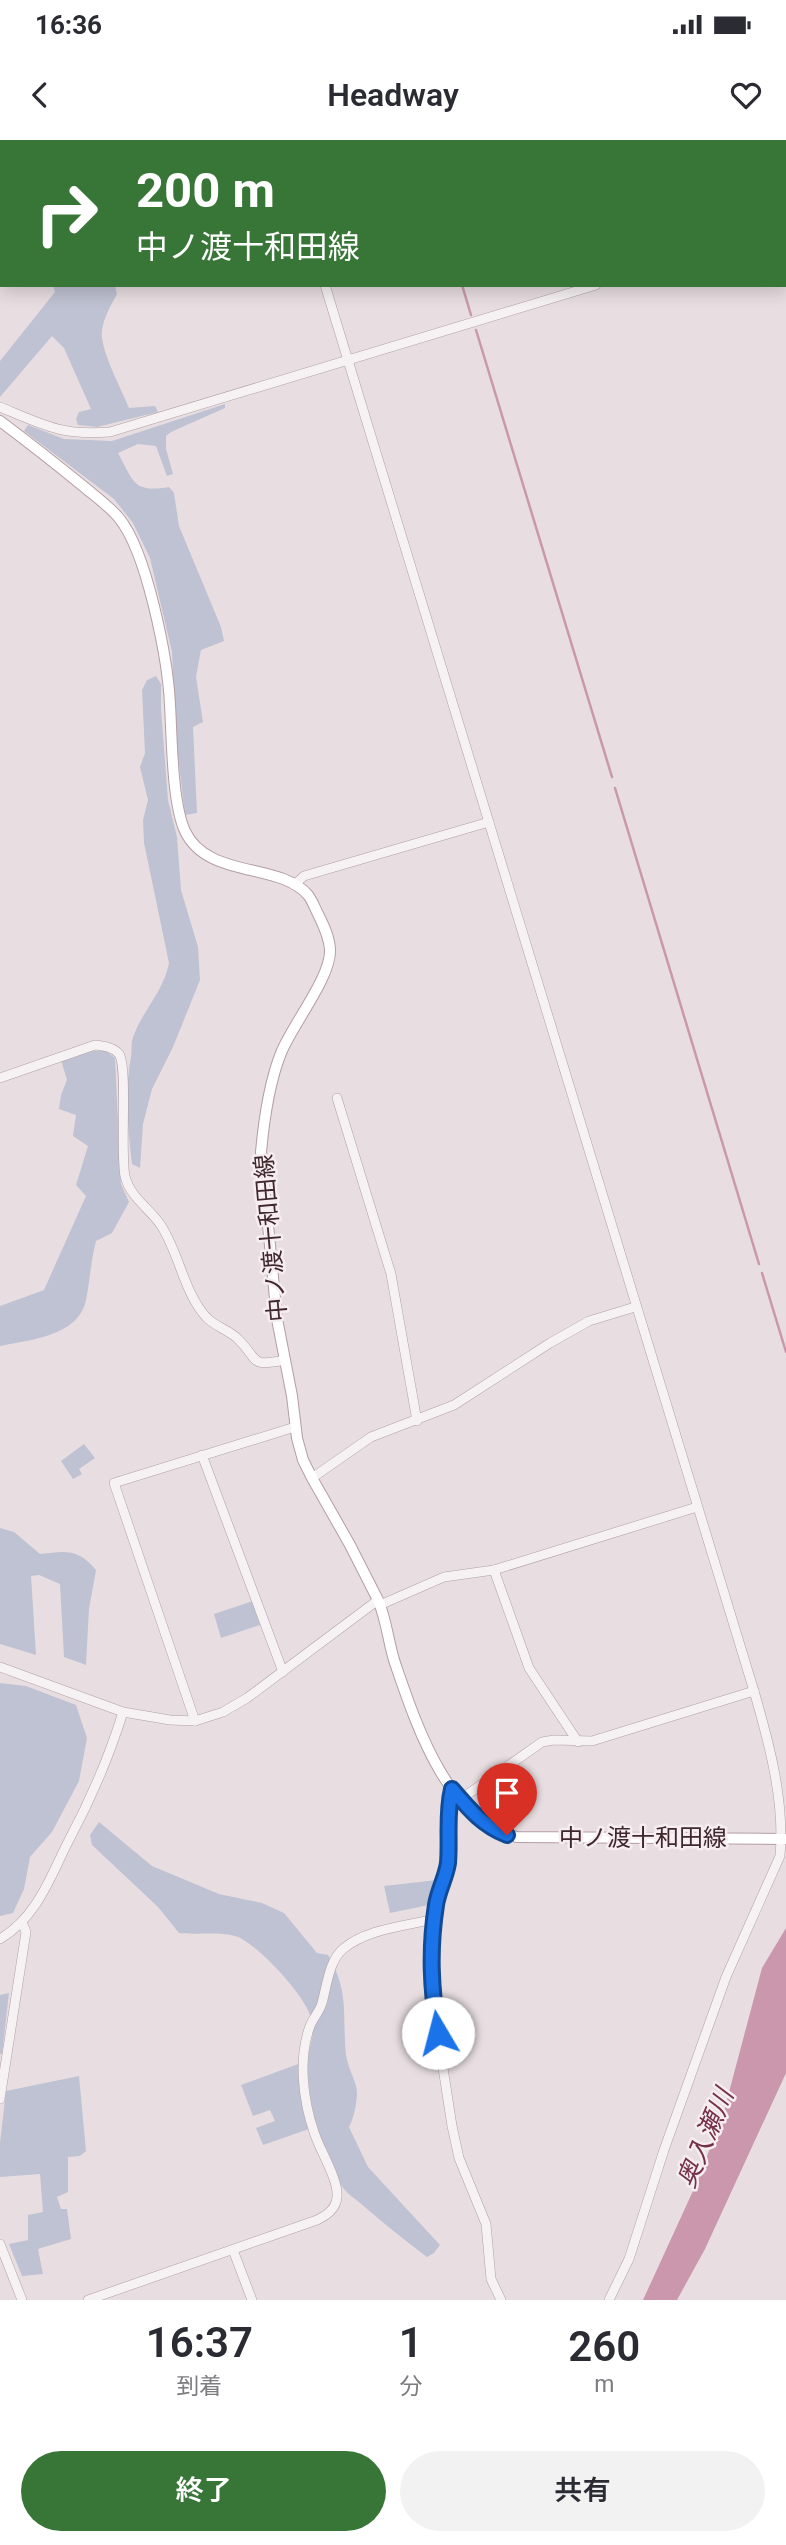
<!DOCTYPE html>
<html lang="ja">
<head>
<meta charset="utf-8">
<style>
  body { margin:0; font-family:Roboto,"Noto Sans JP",sans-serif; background:#f2f2f3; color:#2b2b33; height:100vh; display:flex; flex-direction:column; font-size:26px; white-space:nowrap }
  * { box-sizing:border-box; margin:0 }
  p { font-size:23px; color:#7c7c81 }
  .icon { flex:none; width:38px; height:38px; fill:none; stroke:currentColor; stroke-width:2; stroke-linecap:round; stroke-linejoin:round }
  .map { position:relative; height:2160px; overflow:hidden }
  .side { display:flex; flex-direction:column; background:#fff; flex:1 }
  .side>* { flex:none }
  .hud { position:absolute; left:0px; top:0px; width:788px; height:147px; box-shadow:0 4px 18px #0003; background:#387638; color:#fff; overflow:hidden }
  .pin { position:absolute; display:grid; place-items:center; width:60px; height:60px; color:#fff; margin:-72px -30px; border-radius:50% 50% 50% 0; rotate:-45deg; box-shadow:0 0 7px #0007 }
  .pin .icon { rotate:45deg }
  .me { position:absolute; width:77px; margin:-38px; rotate:352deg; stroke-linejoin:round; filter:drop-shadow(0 0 5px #0008) }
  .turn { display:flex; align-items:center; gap:24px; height:147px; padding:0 21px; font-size:32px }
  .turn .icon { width:91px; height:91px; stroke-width:2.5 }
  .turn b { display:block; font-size:49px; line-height:60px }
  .eta { display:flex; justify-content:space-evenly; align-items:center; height:119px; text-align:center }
  .eta b { font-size:42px; font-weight:600; line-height:49px }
  .button { display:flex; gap:14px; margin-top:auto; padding:14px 21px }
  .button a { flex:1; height:80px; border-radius:42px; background:#387638; color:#fff; font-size:28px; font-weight:600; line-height:80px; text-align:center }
  .button a+a { background:#f2f2f3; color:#2b2b33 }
  .status { display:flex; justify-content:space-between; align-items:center; height:49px; padding:0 35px; background:#fff; direction:ltr }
  .status svg { height:19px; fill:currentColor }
  header { display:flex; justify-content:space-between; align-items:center; height:91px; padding:0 21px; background:#fff; font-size:32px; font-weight:600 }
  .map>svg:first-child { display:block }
</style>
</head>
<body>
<div class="status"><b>16:36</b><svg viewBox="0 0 49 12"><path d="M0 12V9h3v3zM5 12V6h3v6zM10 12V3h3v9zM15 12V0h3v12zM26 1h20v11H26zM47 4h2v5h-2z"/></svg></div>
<header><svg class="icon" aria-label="back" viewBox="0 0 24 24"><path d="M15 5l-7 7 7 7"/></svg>Headway<svg class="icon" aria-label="heart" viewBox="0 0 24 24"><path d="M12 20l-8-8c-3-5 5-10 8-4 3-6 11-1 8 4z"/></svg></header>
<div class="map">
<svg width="786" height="2160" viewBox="0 0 786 2160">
  <rect width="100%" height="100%" fill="#e8dee1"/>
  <!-- green -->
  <g fill="#bfc2d2">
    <path d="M53,145H115L117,154C111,165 104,177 102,190C99,208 122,250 129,268L155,266L158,272L97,287L78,285L76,279L79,272L91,269L64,208L52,196L0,257V221L55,152Z"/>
    <path d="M225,264V268L171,292L166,296V309L173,334L167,336L156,306L138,304L118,313C134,342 133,353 169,347L174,353L179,386L221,487L224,501L201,510L196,537L203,582L193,587L197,673L185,675L176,597L172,512L150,418L133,383L114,359L24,291L28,285L64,299L112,301Z"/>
    <path d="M156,536L161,544V569L168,660L177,697L181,750L198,807L200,840L173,907L152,949L143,984L140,1028L132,1024C128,989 124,952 131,917C132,912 131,906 132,901C139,874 163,854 169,823L144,703L143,680L148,660L140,627L145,613L142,550L147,540Z"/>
    <path d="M93,911H106L115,918L121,1044L129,1062L112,1093L96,1101C91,1120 90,1140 86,1160C79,1196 29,1200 0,1206V1166L44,1150L86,1056L76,1045L88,1006L73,996L76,975L59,969L61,955L67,940L61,920Z"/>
    <polygon points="84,1304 95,1318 79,1329 82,1334 73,1339 61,1321"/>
    <path d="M0,1388L14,1392L40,1414C66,1411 78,1408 96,1430L89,1469L86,1525L64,1517L60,1444L39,1435L31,1436L36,1515L0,1504Z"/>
    <polygon points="253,1461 260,1485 221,1498 214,1474"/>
    <polygon points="0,1543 26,1546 76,1565 87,1598 79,1641 52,1692 30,1717 24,1749 13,1773 0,1776"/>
    <path d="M99,1682L152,1726L219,1754L262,1763L284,1773L317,1813L328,1815C350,1853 342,1875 346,1915C348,1927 353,1935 356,1946C359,1955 354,1979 349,1987L368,2027L440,2105L434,2113L427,2117C404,2100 382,2082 360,2063C354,2058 345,2052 341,2045C321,2008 307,1964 308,1922C308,1909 314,1897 313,1885C311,1860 259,1806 238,1797C223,1791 197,1795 179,1793L158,1767L92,1705L90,1695Z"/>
    <polygon points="437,1740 429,1765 390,1773 384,1746"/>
    <polygon points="9,1853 2,1914 0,1914 0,1855"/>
    <polygon points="301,1923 302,1966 309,1989 263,2005 256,1988 275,1981 270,1970 253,1976 241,1945"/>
    <polygon points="79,1936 86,2011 80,2016 68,2017 68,2052 57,2057 61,2069 67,2069 71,2099 38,2109 43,2134 22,2136 9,2104 28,2100 28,2075 43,2072 40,2034 0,2037 0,2003 6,1951"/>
  </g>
  <!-- water -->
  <polygon fill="#ca97ac" points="786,1788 786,1933 705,2109 677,2160 643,2160 698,2040 724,1971 762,1828"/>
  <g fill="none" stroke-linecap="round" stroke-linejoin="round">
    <!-- stream -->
    <g stroke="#ca97ac" stroke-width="2.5">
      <polyline points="56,0 57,2"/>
      <polyline points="417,0 418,2"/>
      <polyline points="60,2 66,0"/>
      <polyline points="462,145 471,175"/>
      <polyline points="476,190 612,637"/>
      <polyline points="615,648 759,1124"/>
      <polyline points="762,1133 786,1212"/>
    </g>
    <!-- minor casing -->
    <g stroke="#afa0a4" stroke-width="10">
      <g id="minor">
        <polyline points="280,0 281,2"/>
        <polyline points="0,124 2,122"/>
        <path d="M325,145L754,1551C769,1603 785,1661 780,1716L726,1837L664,2010L629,2119L609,2160"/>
        <path d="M0,267C43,285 62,296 110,292L596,145"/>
        <polyline points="294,745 304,736 489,682"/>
        <path d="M0,938L95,905C104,906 113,907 119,914C128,928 120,1012 125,1036C130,1058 151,1069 162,1087C180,1116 184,1153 207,1178C216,1187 229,1190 238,1199C260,1221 249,1227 285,1220"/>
        <polyline points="337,958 391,1134 417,1281"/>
        <polyline points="202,1315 283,1532"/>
        <polyline points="312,1338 371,1297 454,1265 550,1203 589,1181 635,1167"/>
        <polyline points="494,1430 529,1528 578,1602"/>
        <polyline points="380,1465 444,1437 494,1430 697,1367"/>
        <polyline points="0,1527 123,1572 170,1580 195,1581 223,1572 247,1558 378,1460"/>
        <polyline points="195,1581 114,1343 295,1287"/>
        <polyline points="452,1649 448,1665 448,1725 437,1757 434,1779 430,1844 452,1986 459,2018 486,2084 491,2139 501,2160"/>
        <polyline points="461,1659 542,1602 554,1600 592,1601 754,1551"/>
        <path d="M0,1799C38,1776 50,1737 69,1700C91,1659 109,1617 123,1572"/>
        <polyline points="0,1959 26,1792 22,1782"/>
        <polyline points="0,2104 22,2160"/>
        <polyline points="233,2110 252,2160"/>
        <path d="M88,2160L317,2080C327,2075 336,2069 337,2057C339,2040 319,2009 314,1992C303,1960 298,1919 310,1886C313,1878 320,1871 322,1863C327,1845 329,1821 343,1809C366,1789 406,1786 434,1779"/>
      </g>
    </g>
    <!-- major casing -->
    <g stroke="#b49da4" stroke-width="12">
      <path id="major" d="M0,281C28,302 56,324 83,346C95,356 109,366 119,378C147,412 168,520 170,565C172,598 172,663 185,691C207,739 280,722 308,755C312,760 315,768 318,774C323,784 329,796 330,809C332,836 292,885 281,913C269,943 264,979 261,1012L277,1179L292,1256L297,1298L303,1320L312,1338L350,1405L378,1460C387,1481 388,1502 395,1523C416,1584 447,1681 517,1697L786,1699"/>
    </g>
    <!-- minor -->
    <use href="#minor" stroke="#f6f1f2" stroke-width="9"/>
    <!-- major -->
    <use href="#major" stroke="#fff" stroke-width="10"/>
  </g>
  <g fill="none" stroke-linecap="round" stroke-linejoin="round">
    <!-- route casing -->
    <g stroke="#114b97" stroke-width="18">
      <path id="route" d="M438,1893C431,1848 429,1810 436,1765C438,1751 446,1737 448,1723C450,1698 446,1674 452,1649C469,1669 482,1685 507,1695"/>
    </g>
    <!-- route -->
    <use href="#route" stroke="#1a73e8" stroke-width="12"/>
  </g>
  <g text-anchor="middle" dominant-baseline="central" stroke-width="5" stroke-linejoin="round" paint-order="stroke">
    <!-- street labels -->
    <g font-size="24" fill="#3f272e" stroke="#f6edf0">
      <text transform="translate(271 1098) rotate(-95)">中ノ渡十和田線</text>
      <text x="643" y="1698">中ノ渡十和田線</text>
    </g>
    <!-- water labels -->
    <g font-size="26" font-style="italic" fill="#743049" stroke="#f6edf0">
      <text transform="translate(705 1998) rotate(-67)">奥入瀬川</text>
    </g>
  </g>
</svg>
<div class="pin" style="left:507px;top:1695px;background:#d93025"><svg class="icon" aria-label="arrive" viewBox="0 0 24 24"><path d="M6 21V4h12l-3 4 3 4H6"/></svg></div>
<svg class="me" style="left:438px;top:1893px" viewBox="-20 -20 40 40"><circle r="19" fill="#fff"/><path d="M0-13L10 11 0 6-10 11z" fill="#1a73e8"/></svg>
<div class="hud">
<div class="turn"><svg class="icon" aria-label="right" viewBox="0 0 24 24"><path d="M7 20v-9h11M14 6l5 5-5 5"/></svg><div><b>200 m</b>中ノ渡十和田線</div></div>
</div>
</div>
<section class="side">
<div class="eta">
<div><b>16:37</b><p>到着</p></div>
<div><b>1</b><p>分</p></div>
<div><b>260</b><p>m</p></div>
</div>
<div class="button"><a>終了</a><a>共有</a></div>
</section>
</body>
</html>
